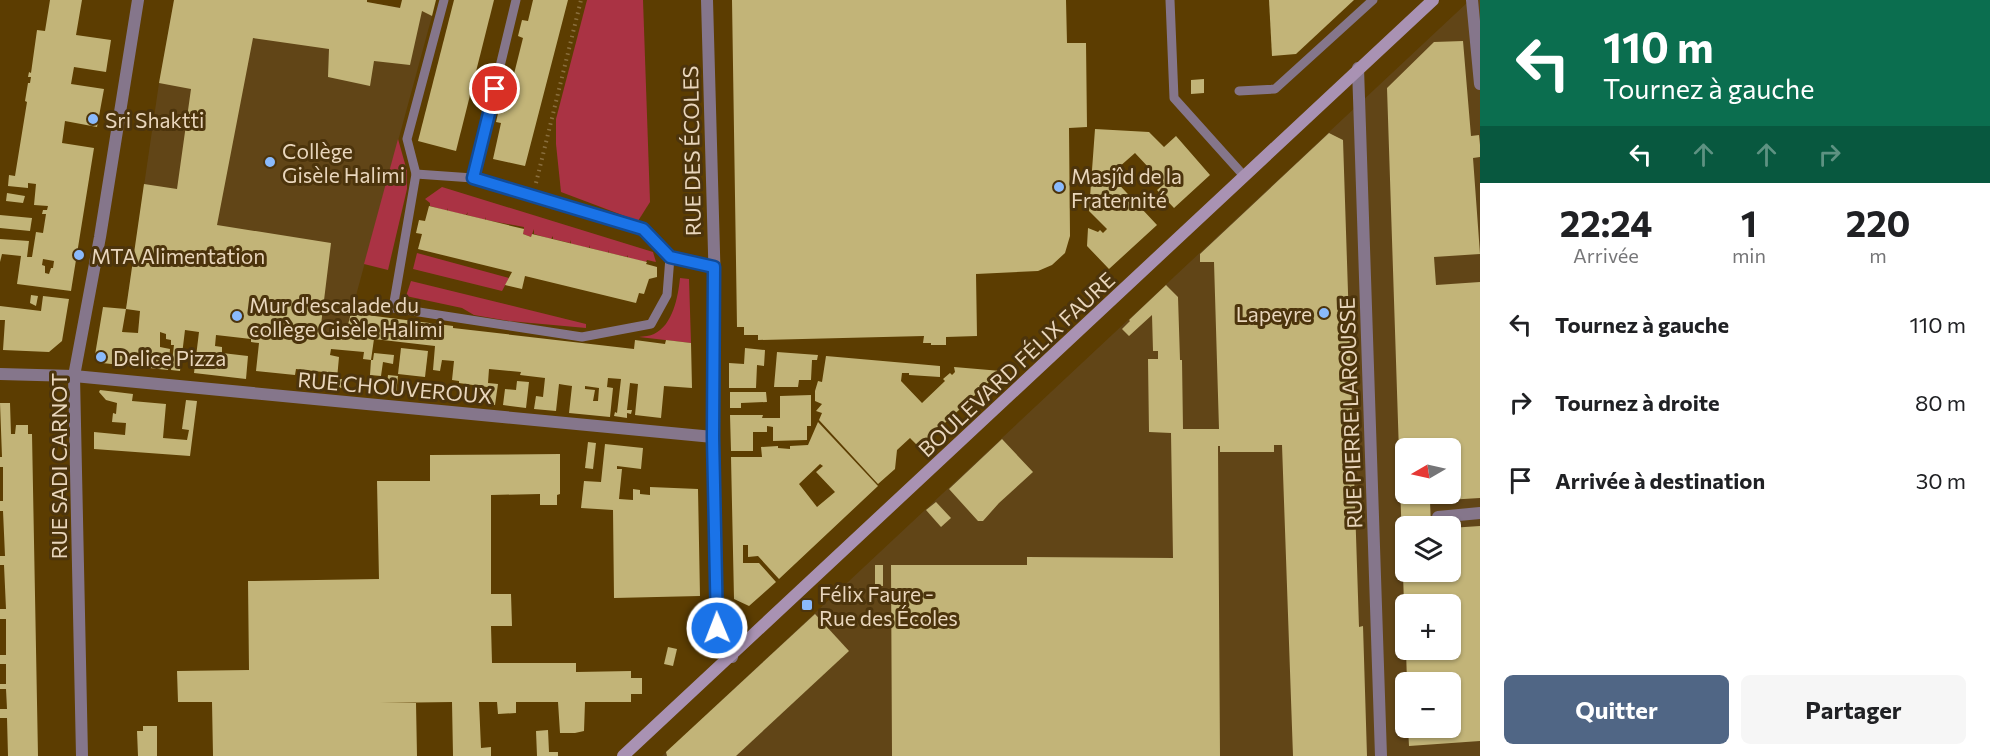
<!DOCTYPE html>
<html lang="fr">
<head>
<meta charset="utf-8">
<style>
  body { margin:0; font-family:Commissioner,sans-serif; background:#f6f6f6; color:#202124; height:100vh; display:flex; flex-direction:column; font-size:22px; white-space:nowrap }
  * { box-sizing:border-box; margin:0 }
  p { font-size:20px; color:#757577 }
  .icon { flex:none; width:33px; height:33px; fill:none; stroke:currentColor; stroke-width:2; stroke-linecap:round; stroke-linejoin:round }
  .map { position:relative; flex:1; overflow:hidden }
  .panel { display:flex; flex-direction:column; background:#fff; width:510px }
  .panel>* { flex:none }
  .hud { background:#0b6e4f; color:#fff; overflow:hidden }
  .needle { width:39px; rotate:261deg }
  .controls { position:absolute; left:1395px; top:438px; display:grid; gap:12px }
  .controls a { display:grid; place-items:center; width:66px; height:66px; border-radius:9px; background:#fff; box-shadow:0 2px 4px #0004; font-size:30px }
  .pin { position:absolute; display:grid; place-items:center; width:51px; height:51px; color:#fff; margin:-26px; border:3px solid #fff; border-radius:50%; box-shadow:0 2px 6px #0007 }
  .me { position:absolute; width:66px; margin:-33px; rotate:359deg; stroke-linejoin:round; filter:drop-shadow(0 0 4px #0008) }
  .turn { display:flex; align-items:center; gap:21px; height:126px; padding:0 24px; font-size:27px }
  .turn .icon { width:78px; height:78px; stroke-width:2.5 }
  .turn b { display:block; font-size:42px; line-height:51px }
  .lanes { display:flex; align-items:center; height:57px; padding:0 24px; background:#0003; justify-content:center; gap:30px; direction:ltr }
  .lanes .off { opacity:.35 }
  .eta { display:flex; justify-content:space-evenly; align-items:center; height:102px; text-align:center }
  .eta b { font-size:36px; font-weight:700; line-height:42px }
  .button { display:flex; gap:12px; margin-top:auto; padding:12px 24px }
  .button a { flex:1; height:69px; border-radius:9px; background:#506685; color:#fff; font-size:24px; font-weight:700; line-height:69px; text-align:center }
  .button a+a { background:#f6f6f6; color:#202124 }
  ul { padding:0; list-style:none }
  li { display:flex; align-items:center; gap:18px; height:78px; padding:0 24px }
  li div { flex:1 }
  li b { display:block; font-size:22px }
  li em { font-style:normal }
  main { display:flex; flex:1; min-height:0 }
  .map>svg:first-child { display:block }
</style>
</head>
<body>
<main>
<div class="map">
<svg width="1480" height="756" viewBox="0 0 1480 756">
  <rect width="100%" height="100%" fill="#5c3d01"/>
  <!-- built -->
  <g fill="#614517" fill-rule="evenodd">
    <polygon points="174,0 351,0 422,11 432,16 345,336 126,309 159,83"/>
    <path d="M1470,0H1480V756H662ZM1406,448H1450V494H1406ZM1406,526H1450V572H1406ZM1406,604H1450V650H1406ZM1406,682H1450V728H1406Z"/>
  </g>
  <!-- green -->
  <g fill="#a34">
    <polygon points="587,0 643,0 650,202 638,221 561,192 556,144 556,119"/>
    <polygon points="398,139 407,171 407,189 388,270 364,264"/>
    <polygon points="442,187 653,252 656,262 647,260 646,262 628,258 628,255 627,257 609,253 609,250 608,253 590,248 590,245 589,248 571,244 571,240 570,243 553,239 553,236 551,239 534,234 534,229 531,237 523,234 524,227 486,220 486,217 485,220 467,215 468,212 466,215 448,211 448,208 447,211 430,206 430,203 425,199"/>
    <polygon points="417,253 509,278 502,291 413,269"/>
    <path d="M680,278L689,279L691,343L639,337C644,336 650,336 654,334C673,325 678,297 680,278Z"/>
    <polygon points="411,281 586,324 586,328 509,321 474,315 462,308 406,296"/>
  </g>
  <!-- building -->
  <g fill="#c2b478" fill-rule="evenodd">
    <path d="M50,0H82L76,35L111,40L106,72L74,67L71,84L104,89L97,127L65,121L62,143L94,148L71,291L17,284L21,256L2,254L0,262V239L29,241L27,257H32L36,232L43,233L46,214H42L43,210H47L48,206L34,205L36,184L28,183V188L8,186L9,175L15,176L27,102L25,101L28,83H30L31,77H28L29,72L31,73L37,30L45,31ZM43,259L54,261L53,268H51L49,274L45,273V266L42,265Z"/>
    <path d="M174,0H367V2L400,8L402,0H436L432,16L422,11L410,65L374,61L370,86L328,77L329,49L253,38L217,225L331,243L320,333L345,336L351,313L453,326V328L634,349L635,340L665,344L666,340L691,343L692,388L664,386L661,418L635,415L638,384L630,383L627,410H632L631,414L627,413V418L614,416L615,412L617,413L621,379L608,378L607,387L613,388L610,417L569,413L572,386L565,385L559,384L556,411L534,409L536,396L543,397L545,378L520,375L521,372L489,369L488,383L498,384L495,405L485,403L487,387L459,383V381L452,380L454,361L442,360L440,371L433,370L435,346L374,339L371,360H373L374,353L394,355L393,364L383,362L381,376L370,375L371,360L363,359L364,352L331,349L330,355L339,357L337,379H344L343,388L322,386L323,372L296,369L295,375L256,371L259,343L251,342V339L216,335L215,346L222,347V353L248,356L246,379L194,373L199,332L185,330L180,371L171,370L174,345H171V340L166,339V334L160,332V347L170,349L168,370L102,363L95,355L103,307L126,309L122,332L138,333L140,311L126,309L144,184L177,189L191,89L159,83ZM585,386L599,388L598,401H593L595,390L585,389Z"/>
    <polygon points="454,0 494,0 456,151 418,141"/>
    <polygon points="533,0 568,0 525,166 493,159 501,123 496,122 500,105 506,106 523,38 518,36 522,20 528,21"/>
    <polygon points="732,0 1066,0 1067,43 1086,43 1087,127 1069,128 1070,236 1065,253 1052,265 1038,271 976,274 977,336 946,337 946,345 931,345 931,343 923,343 924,336 758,340 758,335 744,335 744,327 737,327"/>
    <polygon points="1269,0 1354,0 1296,54 1272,56"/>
    <path d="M1463,41L1471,136L1479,135L1480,145V157L1473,158L1480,254L1434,257L1436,285L1480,282V498L1430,501L1431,526H1406V572H1450V528L1480,526V741L1409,746L1408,728H1450V682H1407L1406,650H1450V604H1404L1387,88L1434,42ZM1406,448H1450V494H1406Z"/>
    <polygon points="1204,79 1204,93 1191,94 1191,80"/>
    <polygon points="1095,129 1149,132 1164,147 1176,136 1210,175 1174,208 1157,190 1164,184 1135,153 1110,175 1157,225 1109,269 1087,246 1088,228 1098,232 1100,230 1103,233 1107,229 1089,211"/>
    <polygon points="1329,133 1343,140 1359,627 1363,626 1367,756 1293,756 1282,445 1274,445 1274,452 1220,452 1220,446 1218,446 1220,756 892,756 891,565 1027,565 1027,557 1173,558 1171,433 1149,432 1148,359 1158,359 1158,351 1153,351 1152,315 1129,336 1122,329 1130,321 1129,320 1166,285 1178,297 1180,360 1182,360 1183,429 1219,429 1214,262 1200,262 1200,254"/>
    <polygon points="7,193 25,196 23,203 6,201"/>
    <polygon points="429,206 524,229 523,234 531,237 532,234 647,262 646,264 657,267 657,277 649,279 644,294 639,293 636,303 525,276 522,289 505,285 512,272 418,249 422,234 416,233 419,220 425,221"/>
    <polygon points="0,215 32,218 30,231 0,228"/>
    <polygon points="31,295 38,296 36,306 30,303"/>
    <polygon points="43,296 69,299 62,341 49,352 3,350 5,320 0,320 0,306 41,311"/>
    <polygon points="401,348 428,351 425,377 398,374"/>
    <polygon points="745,348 765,350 764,366 757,365 756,388 729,388 729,363 744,364"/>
    <polygon points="777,352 818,355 817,360 812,360 811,380 799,380 798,387 774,387"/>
    <polygon points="826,356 940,366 940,377 909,375 909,373 902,373 901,381 922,403 945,381 943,379 950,373 952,375 955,372 954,367 1001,371 919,447 910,438 897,450 895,469 878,484 819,420 822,413 816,411 822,404 815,401 815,391 818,381 822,382"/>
    <polygon points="388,375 398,376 396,394 386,393"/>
    <polygon points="517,381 529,382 526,408 503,405 505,389 516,390"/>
    <polygon points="100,390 133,394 132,401 166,404 163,438 187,440 189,430 182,429 186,400 197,401 190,456 94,449 94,432 125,435 126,423 112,422 113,413 116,414 117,403 106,400 99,392"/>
    <polygon points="730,392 766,392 767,402 741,403 741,408 730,408"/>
    <polygon points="811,395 811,426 807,426 807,440 773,441 773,427 767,426 767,432 753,432 753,451 731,451 730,415 763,415 762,418 780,418 780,396"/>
    <polygon points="0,403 10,403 11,434 15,434 16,425 28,425 28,434 32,434 38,756 8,756 7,718 0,718 0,709 7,709 6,689 0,689 0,684 6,684 6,664 0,664 0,655 6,655 6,619 0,619 0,609 6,609 4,565 0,565 0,556 5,556 3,511 0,511 0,501 3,501 3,467 0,467 0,457 2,457"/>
    <path d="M818,422L878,486L779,579L758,556L748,557V545H743V563H759L776,582L749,606L734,599L731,457H762L761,447L778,446V448L790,449V446L808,445ZM820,464L823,466L816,472L835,492L817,507L799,484Z"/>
    <polygon points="1002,439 1033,472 999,503 983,521 978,521 949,489"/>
    <polygon points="588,442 596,443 593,469 585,468"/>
    <polygon points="605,444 643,448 641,469 617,466 617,469 622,469 619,499 633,500 633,489 640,490 640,494 650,495 650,487 698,489 700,596 614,598 613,510 581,508 584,481 601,482"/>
    <polygon points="560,454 560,494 557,495 557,505 540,505 540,494 491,495 491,594 511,594 512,626 491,626 492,663 576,663 576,672 631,671 631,678 642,678 642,694 631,694 631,702 585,702 584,731 575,733 560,733 558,702 516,702 516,713 498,714 497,702 479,702 481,748 491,747 491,756 453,756 452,702 380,703 416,703 417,756 213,756 212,702 178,702 177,671 249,670 248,581 379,579 377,481 430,481 430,455"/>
    <polygon points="936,502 951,518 941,527 926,510"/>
    <rect x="875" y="565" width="8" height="21"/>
    <polygon points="815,614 849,651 736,756 667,756 666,752"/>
    <polygon points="668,647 677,649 673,666 664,664"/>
    <polygon points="143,726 157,726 157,756 138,756 137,731 143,731"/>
    <polygon points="548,730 549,752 558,752 558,756 537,756 536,731"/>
  </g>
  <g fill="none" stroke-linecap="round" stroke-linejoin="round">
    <!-- path -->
    <polyline stroke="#8a6f3e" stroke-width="4" stroke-dasharray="1.5 4.5" stroke-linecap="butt" points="536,183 581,0"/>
    <!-- lane -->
    <g stroke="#85768b" stroke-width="9">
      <polyline points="444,0 407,139 416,174 473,178 643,229 670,257 714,267"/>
      <polyline points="1170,0 1174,98 1245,177"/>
      <polyline points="1239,91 1275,89 1373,0"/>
      <polyline points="416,174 393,308 582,337 651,324 667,295 670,257"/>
      <polyline points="473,178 516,0"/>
    </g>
    <!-- street -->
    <g stroke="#85768b" stroke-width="12">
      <polyline points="707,0 715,288 713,437 717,628 720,640 732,657"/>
      <polyline points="1472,0 1480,84"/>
      <polyline points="1358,68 1381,756"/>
      <polyline points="0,374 74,376 713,437"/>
      <polyline points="1438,517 1480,513"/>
      <polyline points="82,756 74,376 100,237 138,0"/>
    </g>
    <!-- secondary -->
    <polyline stroke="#a992b3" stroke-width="12" points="623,756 1433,0"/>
  </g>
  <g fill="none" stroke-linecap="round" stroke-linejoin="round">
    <!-- route casing -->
    <g stroke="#114b97" stroke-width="15">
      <polyline id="route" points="495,89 473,178 643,229 670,257 714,267 713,437 717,628"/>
    </g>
    <!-- route -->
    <use href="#route" stroke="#1a73e8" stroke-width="10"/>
  </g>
  <!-- markers -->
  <g fill="#8abafc" stroke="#4c340c" stroke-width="2">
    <circle cx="93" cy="119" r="6"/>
    <circle cx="270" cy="162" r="6"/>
    <circle cx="1059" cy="187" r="6"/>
    <circle cx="79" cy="255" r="6"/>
    <circle cx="1324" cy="313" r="6"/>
    <circle cx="237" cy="316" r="6"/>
    <circle cx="101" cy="357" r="6"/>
    <rect x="801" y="599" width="12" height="12" rx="3"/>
  </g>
  <g text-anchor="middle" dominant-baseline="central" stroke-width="6" stroke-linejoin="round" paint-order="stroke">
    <!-- poi labels -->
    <g font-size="21" fill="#e9d6bc" stroke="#4c340c" text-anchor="start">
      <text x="105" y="119">Sri Shaktti</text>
      <text x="282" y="150">Collège<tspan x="282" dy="24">Gisèle Halimi</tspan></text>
      <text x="1071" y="175">Masjîd de la<tspan x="1071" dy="24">Fraternité</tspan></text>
      <text x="91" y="255">MTA Alimentation</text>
      <text x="249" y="304">Mur d'escalade du<tspan x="249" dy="24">collège Gisèle Halimi</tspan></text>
      <text x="1312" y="313" text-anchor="end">Lapeyre</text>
      <text x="113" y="357">Delice Pizza</text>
      <text x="819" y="593">Félix Faure -<tspan x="819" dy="24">Rue des Écoles</tspan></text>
    </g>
    <!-- street labels -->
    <g font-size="21" fill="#e9d6bc" stroke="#4c340c">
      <text transform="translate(691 151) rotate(-91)">RUE DES ÉCOLES</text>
      <text transform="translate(1016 364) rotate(-43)">BOULEVARD FÉLIX FAURE</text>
      <text transform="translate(395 387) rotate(5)">RUE CHOUVEROUX</text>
      <text transform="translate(1350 413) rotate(-92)">RUE PIERRE LAROUSSE</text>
      <text transform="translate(58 466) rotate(-90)">RUE SADI CARNOT</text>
    </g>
  </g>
</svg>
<div class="controls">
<a><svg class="needle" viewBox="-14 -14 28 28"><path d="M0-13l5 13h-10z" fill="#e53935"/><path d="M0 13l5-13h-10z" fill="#757577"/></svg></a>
<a><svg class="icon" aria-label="layers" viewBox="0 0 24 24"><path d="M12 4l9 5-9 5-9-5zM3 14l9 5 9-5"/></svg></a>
<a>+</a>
<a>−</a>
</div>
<div class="pin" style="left:495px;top:89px;background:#d93025"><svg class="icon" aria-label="arrive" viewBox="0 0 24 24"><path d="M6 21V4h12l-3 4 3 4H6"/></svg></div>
<svg class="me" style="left:717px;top:628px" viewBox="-20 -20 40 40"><circle r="17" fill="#1a73e8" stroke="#fff" stroke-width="3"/><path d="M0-11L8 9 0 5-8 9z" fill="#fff"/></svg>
</div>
<section class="panel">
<div class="hud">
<div class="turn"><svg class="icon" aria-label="left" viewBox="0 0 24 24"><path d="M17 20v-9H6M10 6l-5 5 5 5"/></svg><div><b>110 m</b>Tournez à gauche</div></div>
<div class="lanes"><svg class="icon" aria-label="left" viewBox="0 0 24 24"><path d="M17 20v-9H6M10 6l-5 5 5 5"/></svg><svg class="icon off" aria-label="ahead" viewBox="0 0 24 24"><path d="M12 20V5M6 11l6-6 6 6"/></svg><svg class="icon off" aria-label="ahead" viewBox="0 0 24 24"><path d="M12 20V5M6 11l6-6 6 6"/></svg><svg class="icon off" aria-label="right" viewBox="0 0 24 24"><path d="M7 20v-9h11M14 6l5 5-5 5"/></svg></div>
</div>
<div class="eta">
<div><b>22:24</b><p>Arrivée</p></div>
<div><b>1</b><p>min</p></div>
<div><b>220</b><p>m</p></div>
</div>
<ul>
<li><svg class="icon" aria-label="left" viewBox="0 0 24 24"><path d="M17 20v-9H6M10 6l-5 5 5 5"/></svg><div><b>Tournez à gauche</b></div><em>110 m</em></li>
<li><svg class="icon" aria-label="right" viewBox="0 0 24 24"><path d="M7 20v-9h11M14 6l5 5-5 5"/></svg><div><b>Tournez à droite</b></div><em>80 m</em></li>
<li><svg class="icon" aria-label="arrive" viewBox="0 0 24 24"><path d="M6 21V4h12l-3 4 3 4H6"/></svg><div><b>Arrivée à destination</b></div><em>30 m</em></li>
</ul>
<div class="button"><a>Quitter</a><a>Partager</a></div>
</section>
</main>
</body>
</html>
